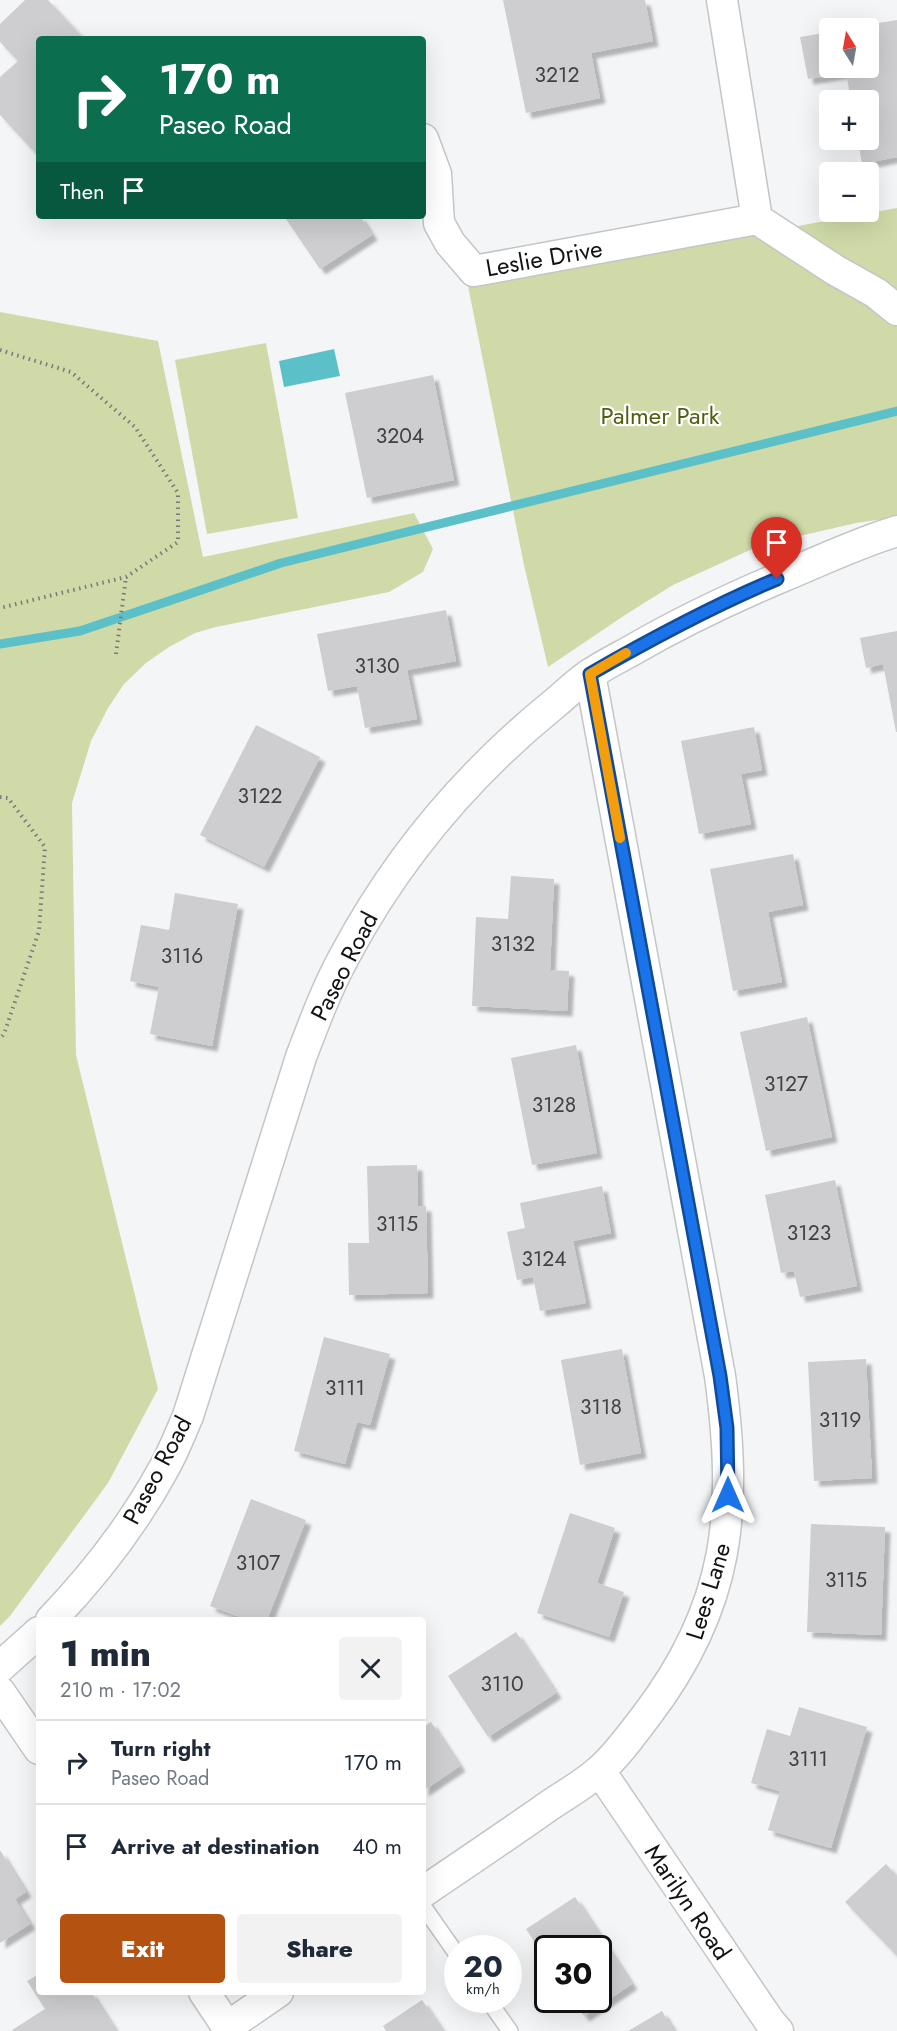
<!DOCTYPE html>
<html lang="en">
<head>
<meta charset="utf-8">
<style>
  body { margin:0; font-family:Jost,sans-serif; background:#f2f2f3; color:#1f2937; height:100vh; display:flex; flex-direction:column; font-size:22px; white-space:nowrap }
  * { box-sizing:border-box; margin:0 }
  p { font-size:20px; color:#747a83 }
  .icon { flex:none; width:33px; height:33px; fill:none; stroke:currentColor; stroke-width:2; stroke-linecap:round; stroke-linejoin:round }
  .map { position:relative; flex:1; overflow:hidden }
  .details { position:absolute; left:36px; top:1617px; width:390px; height:378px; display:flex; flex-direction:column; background:#fff; border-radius:6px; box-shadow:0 6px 24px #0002 }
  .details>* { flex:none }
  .top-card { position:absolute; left:36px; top:36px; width:390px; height:183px; border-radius:6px; box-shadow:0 6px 24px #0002; background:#0b6e4f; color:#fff; overflow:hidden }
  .needle { width:39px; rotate:349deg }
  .tools { position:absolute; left:819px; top:18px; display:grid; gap:12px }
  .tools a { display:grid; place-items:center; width:60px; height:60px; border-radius:6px; background:#fff; box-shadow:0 6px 24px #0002; font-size:30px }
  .speed { position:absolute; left:444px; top:1935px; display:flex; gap:12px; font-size:30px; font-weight:700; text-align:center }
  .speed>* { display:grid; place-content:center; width:78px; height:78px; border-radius:50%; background:#fff; box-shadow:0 6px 24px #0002; line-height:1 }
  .speed small { font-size:15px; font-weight:400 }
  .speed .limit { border:3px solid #111; border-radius:9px; background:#fff; color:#111 }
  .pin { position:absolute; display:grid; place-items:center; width:51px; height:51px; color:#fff; margin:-62px -26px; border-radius:50% 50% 50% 0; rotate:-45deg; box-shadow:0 0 6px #0007 }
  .pin .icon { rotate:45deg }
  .me { position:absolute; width:66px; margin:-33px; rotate:0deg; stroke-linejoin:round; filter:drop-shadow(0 0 4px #0008) }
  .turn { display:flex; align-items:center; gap:21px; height:126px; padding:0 24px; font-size:27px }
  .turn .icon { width:78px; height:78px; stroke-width:2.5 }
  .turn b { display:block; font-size:42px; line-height:51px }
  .then { display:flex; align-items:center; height:57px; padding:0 24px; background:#0003; gap:12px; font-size:22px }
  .round { display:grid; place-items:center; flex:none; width:63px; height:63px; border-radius:6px; background:#f2f2f3 }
  .overview { display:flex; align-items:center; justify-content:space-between; height:102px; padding:0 24px }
  h1 { font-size:36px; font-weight:800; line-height:45px }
  .cta { display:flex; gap:12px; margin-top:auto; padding:12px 24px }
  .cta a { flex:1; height:69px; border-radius:6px; background:#b35211; color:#fff; font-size:24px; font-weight:800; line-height:69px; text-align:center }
  .cta a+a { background:#f2f2f3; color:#1f2937 }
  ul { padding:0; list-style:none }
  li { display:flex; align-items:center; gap:18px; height:84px; padding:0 24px; border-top:2px solid #e0e1e3 }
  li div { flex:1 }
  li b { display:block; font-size:22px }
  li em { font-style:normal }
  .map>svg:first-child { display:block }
</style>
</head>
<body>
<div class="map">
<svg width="897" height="2031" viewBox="0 0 897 2031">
  <defs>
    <filter id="shadow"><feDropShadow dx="5.5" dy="5.5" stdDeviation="1.5" flood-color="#0004"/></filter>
  </defs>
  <rect width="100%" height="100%" fill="#f4f5f7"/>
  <!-- green -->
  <g fill="#cfdaa8">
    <polygon points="897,208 897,517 856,523 761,545 673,585 625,615 548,667 524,565 468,286"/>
    <polygon points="0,312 158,341 203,557 414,513 433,549 423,572 389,592 216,627 195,633 169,647 146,663 124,684 108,708 91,741 72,803 76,1055 158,1389 108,1483 10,1616 0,1626"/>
    <polygon points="266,343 298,518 207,534 175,360"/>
  </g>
  <!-- water -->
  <polygon fill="#5cc0c8" points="334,349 340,376 284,387 279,361"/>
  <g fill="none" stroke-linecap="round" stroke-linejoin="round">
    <!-- stream -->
    <polyline stroke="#5cc0c8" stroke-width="9" points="0,644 80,631 281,563 897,411"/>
  </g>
  <!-- building -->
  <g fill="#cecdcf" filter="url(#shadow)">
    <polygon points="25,0 48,0 84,39 39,39 39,157 0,115 0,77 18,61 0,42 0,24"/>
    <polygon points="503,0 645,0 653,41 591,53 600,98 526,113"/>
    <polygon points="897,20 897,157 862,164 858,140 868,140 868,100 851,100 846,73 808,79 800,37 830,32 830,68 868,68 868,28 854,27"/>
    <polygon points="284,216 360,216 372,235 320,269"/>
    <polygon points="433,375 454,480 367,498 345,393"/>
    <polygon points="446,610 456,661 407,670 417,719 365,728 357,686 328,691 317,634"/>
    <polygon points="897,631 897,732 896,732 883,664 866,668 860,638"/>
    <polygon points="256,725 320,757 264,867 200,835"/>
    <polygon points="754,727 762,770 741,774 751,824 699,834 681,741"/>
    <polygon points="793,854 803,905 768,912 782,982 733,991 710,869"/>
    <polygon points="511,876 554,879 550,970 569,971 567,1011 472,1006 476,917 508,919"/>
    <polygon points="175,893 238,904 212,1046 150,1034 159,987 130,981 141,925 169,930"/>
    <polygon points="807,1017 832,1137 766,1151 740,1032"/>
    <polygon points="576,1045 597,1153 532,1165 511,1058"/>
    <polygon points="417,1165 418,1206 426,1206 428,1293 349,1295 348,1243 369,1243 367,1166"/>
    <polygon points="835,1180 857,1286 800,1297 794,1271 781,1273 765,1195"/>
    <polygon points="602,1186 611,1233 573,1241 586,1303 540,1311 533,1277 517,1280 507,1232 525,1228 520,1203"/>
    <polygon points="324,1337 390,1354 370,1425 357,1422 345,1464 294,1451"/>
    <polygon points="622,1349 641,1453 580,1465 561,1360"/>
    <polygon points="866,1359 872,1478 814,1481 808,1362"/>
    <polygon points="251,1499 306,1520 267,1620 248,1620 210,1606"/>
    <polygon points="570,1513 615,1528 597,1583 624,1592 609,1637 537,1613"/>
    <polygon points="811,1524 885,1527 881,1635 807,1632"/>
    <polygon points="516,1632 556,1693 488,1737 448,1676"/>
    <polygon points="799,1707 867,1727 831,1848 768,1830 780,1791 751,1783 767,1729 790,1736"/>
    <polygon points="431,1722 460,1766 423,1791 423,1727"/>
    <polygon points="0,1850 26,1892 15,1899 30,1924 0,1943"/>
    <polygon points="886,1864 897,1876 897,1956 845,1902"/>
    <polygon points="575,1897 632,1984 584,2016 573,2000 598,2000 598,1948 548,1948 548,1962 526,1929"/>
    <polygon points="39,1974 39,1992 91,1992 116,2031 13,2031 12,2030 45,2009 27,1981"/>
    <polygon points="422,2000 443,2031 386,2031 383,2026"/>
    <polygon points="662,2011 674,2031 628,2031"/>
  </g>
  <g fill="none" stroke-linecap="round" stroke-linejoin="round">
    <!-- lane casing -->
    <g stroke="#c4c5c6" stroke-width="18">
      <g id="lane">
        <polyline points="423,1906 458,1956"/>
        <polyline points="488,2000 510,2031"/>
      </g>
    </g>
    <!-- street casing -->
    <g stroke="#c4c5c6" stroke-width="33">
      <g id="street">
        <polyline points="722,0 757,219"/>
        <polyline points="423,139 436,174 439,223 450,243 474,271 757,219 835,270 876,293 897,310"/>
        <path d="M51,1620C94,1575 133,1525 163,1470C173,1453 180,1434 188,1416L301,1057C314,1023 327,988 344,957C396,859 469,773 554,704C566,694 577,683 589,675C602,666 616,659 629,652C677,624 727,600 779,578C818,562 857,543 897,531"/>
        <polyline points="0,1667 39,1632"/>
        <polyline points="0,1692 39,1749"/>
        <polyline points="600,1771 770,2022 778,2031"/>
        <path d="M423,1892C463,1865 503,1838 543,1810C561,1797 582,1786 599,1771C616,1757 633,1733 646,1716C731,1605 738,1510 720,1376L590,674"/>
        <polyline points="204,1992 230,2031"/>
        <polyline points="227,2027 278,1992"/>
      </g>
    </g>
    <!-- path -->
    <g stroke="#78797a" stroke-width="4" stroke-dasharray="1.5 4.5" stroke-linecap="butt">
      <polyline points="0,350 71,372 135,427 178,493 178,542 126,577 0,608"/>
      <polyline points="116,654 126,577"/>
      <polyline points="0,797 8,798 45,847 39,931 4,1034 0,1039"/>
    </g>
    <!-- lane -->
    <use href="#lane" stroke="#fff" stroke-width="15"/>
    <!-- street -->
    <use href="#street" stroke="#fff" stroke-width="30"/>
  </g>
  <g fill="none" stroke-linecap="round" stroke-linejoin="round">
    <!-- route casing -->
    <g stroke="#114b97" stroke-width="15">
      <path id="route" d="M728,1495L727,1428L720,1376L590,674C651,639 712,606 777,579"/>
    </g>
    <!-- route -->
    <use href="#route" stroke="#1a73e8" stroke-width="10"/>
    <!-- slow -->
    <polyline stroke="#f59e0b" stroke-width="10" points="620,838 590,674 626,653"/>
  </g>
  <g text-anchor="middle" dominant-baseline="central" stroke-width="4.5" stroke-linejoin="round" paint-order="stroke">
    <!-- number labels -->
    <g font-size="21" fill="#404141">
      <text x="557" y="75">3212</text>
      <text x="400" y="436">3204</text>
      <text x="377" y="666">3130</text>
      <text x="260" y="796">3122</text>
      <text x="513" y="944">3132</text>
      <text x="182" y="956">3116</text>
      <text x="786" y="1084">3127</text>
      <text x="554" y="1105">3128</text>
      <text x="397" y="1224">3115</text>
      <text x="809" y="1233">3123</text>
      <text x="544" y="1259">3124</text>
      <text x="345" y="1388">3111</text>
      <text x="601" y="1407">3118</text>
      <text x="840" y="1420">3119</text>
      <text x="258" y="1563">3107</text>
      <text x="846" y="1580">3115</text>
      <text x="502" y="1684">3110</text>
      <text x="808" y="1759">3111</text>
    </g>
    <!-- street labels -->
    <g font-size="24" fill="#111212" stroke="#fff">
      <text transform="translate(544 258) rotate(-10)">Leslie Drive</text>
      <text transform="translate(344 966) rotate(-63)">Paseo Road</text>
      <text transform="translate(157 1470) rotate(-62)">Paseo Road</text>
      <text transform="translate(708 1591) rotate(-73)">Lees Lane</text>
      <text transform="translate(688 1902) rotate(56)">Marilyn Road</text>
    </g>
    <!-- park labels -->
    <g font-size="24" fill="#525e0e" stroke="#fff">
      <text x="660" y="415">Palmer Park</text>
    </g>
  </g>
</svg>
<div class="tools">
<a><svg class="needle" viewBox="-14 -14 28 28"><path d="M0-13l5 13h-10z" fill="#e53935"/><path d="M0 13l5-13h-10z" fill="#747a83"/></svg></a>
<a>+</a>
<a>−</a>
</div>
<div class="speed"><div>20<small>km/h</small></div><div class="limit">30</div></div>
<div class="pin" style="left:777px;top:579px;background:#d93025"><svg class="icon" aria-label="arrive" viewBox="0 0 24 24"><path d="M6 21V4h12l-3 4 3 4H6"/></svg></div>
<svg class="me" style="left:728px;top:1495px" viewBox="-20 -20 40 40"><path d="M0-17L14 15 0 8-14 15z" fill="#1a73e8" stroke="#fff" stroke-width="4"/></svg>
<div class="top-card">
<div class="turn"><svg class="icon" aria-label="right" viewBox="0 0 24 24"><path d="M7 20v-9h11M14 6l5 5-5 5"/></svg><div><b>170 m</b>Paseo Road</div></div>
<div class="then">Then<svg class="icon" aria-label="arrive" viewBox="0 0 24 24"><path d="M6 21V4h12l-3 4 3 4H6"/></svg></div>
</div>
<section class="details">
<div class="overview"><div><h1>1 min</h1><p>210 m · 17:02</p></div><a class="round"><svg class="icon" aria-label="close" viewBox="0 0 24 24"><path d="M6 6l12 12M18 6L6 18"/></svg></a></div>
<ul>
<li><svg class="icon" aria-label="right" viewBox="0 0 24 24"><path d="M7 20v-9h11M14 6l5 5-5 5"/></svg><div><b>Turn right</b><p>Paseo Road</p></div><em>170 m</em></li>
<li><svg class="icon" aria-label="arrive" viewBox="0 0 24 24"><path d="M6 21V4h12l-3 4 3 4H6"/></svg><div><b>Arrive at destination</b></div><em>40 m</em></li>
</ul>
<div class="cta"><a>Exit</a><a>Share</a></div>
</section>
</div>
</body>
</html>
